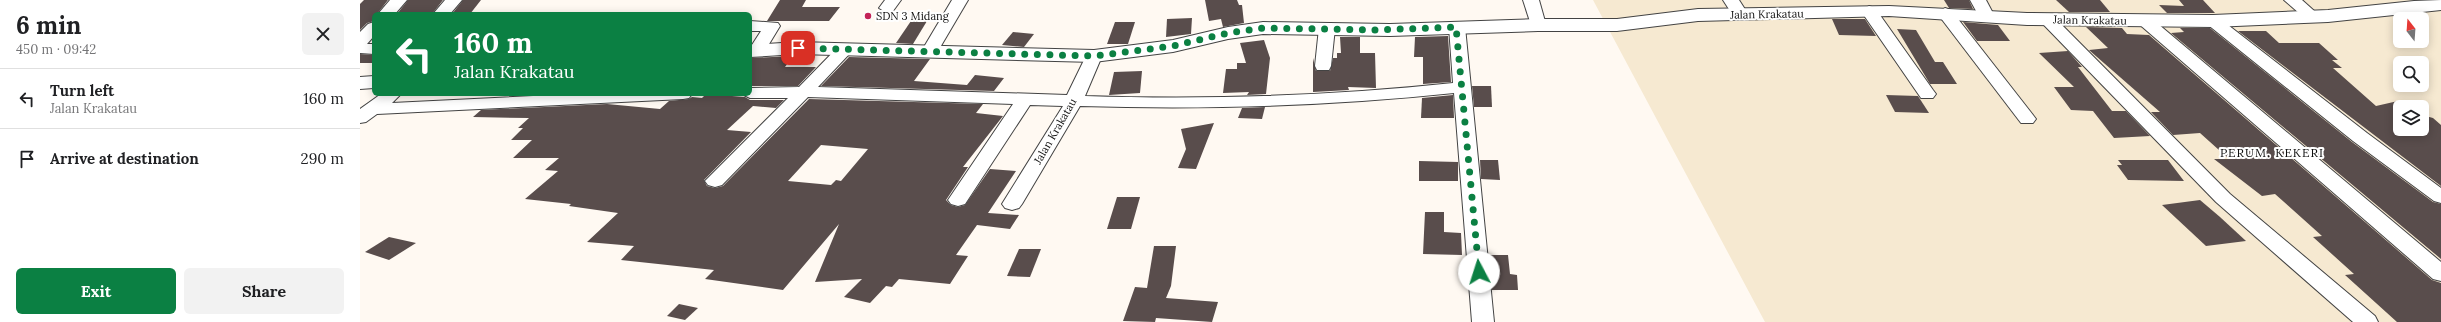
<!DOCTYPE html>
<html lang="en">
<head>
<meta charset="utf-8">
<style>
  body { margin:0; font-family:Lora,serif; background:#f2f2f2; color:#202124; height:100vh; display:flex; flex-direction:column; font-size:15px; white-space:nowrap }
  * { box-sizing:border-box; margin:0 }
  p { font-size:13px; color:#757577 }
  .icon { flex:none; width:22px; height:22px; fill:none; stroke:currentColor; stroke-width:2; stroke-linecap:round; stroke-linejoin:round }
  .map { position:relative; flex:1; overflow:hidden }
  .side { display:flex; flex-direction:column; background:#fff; width:360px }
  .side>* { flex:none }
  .banner { position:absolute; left:12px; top:12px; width:380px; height:84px; border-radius:6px; box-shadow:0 2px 10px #0003; background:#0b8043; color:#fff; overflow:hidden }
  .needle { width:26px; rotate:343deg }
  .buttons { position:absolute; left:2033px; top:12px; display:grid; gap:8px }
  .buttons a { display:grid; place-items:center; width:36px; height:36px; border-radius:6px; background:#fff; box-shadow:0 2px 10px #0003; font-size:20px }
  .pin { position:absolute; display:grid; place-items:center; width:34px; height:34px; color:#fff; margin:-17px; border-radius:8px; box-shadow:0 2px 6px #0006 }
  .me { position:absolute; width:44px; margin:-22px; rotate:355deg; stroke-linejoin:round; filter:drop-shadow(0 0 3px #0008) }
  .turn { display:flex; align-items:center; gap:14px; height:84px; padding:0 16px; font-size:18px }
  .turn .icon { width:52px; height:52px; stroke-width:2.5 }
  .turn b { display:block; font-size:28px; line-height:34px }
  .round { display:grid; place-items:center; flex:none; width:42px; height:42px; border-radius:6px; background:#f2f2f2 }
  .summary { display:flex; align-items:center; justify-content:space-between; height:68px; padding:0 16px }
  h1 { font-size:24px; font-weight:700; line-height:30px }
  .primary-button { display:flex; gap:8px; margin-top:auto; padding:8px 16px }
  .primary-button a { flex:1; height:46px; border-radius:6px; background:#0b8043; color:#fff; font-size:16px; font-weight:700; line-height:46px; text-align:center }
  .primary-button a+a { background:#f2f2f2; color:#202124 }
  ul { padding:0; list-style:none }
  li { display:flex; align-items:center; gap:12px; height:60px; padding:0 16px; border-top:1px solid #e0e0e0 }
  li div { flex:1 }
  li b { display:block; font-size:15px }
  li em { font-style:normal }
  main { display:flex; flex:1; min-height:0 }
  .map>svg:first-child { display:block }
</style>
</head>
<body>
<main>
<section class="side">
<div class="summary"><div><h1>6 min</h1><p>450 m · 09:42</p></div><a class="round"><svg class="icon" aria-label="close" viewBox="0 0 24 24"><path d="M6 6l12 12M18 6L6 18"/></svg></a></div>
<ul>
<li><svg class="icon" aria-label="left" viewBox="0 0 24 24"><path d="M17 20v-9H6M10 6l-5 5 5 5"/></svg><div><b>Turn left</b><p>Jalan Krakatau</p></div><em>160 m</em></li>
<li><svg class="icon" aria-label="arrive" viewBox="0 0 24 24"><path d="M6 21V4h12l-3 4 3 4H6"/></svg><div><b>Arrive at destination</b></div><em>290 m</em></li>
</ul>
<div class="primary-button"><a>Exit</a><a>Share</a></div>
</section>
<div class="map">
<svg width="2081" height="322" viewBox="0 0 2081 322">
  <rect width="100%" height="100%" fill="#fff9f2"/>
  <!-- farmland -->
  <path fill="#f6e9d1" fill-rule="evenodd" d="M1233,0H2081V322H1405ZM2040,19H2062V41H2040ZM2040,63H2062V85H2040ZM2040,107H2062V129H2040Z"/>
  <!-- building -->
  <g fill="#594d4c" fill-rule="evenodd">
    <polygon points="4,0 28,0 17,14 14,14 14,21 7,23 0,30 0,4"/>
    <polygon points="48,0 83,0 72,14 37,14"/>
    <polygon points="103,0 121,0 110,14 92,14"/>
    <polygon points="420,0 446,0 442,7 480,7 469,21 407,21"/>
    <polygon points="845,0 877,0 879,5 882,5 884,23 863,27 861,19 849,21"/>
    <polygon points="1584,0 1609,0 1613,9 1589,8"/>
    <polygon points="1696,0 1740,0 1750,12 1709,12"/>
    <polygon points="1819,0 1843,0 1855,13 1807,13 1799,5 1824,6"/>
    <polygon points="832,18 831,34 806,37 807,19"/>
    <polygon points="1472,19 1505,19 1516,36 1479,35"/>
    <polygon points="551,21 567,21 553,44 536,43"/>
    <polygon points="755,22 775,22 768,44 747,44"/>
    <polygon points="1603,22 1638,25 1650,41 1617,41"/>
    <polygon points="1726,27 1762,28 1767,34 1789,35 2072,280 2081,283 2081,322 2037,322 1985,275 1994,274 1953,237 1962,236 1915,194 1902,196 1854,159 1869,159 1840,133 1813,135 1791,112 1800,112 1729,50 1748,48"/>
    <polygon points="1820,28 1850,28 1992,142 2073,202 2081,204 2081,259 1811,33 1824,32"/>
    <polygon points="1537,29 1556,30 1575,62 1583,62 1597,84 1570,84"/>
    <polygon points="1878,31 1906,31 1919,43 1959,43 1978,60 1972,60 1982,68 1973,68 2016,106 2038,101 2048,107 2040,107 2040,129 2062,129 2062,115 2073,118 2081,125 2081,186"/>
    <polygon points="653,32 674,34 664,47 642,45"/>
    <polygon points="1088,36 1091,82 1063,84 1063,57 1054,57 1055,37"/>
    <polygon points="980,37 1000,37 1000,53 1015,53 1016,88 988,87 989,90 953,92 953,58 956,71 970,71 973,58 977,58 977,53 981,53"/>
    <polygon points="904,40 910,58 906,94 887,95 889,92 863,93 866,69 877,69 877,63 886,63 880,43"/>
    <polygon points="1708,51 1722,67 1718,67 1752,111 1766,111 1790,136 1754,138 1733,111 1711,110 1694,87 1714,87 1679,53"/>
    <polygon points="0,54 14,55 14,63 0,63"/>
    <polygon points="433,56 425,67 456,67 438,86 390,86 390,58"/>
    <polygon points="489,57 570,59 554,81 607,85 615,75 644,78 634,91 461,86"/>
    <polygon points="782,71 780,93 749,95 754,72"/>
    <polygon points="1112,86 1131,86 1132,107 1114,107"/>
    <path d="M346,94L385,97L390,100H424L416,108L393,106L367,130L391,132L344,180L347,186L355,188L363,186L449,99L623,104L616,113L643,116L603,167H608L586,200L591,205L598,207L605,205L630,169L656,171L628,213L659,215L650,229L617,225L596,255L608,256L590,284L539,279L532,287L526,286L510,303L484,297L502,279L455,282L479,224L423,290L345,279L354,270L261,260L274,246L227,242L258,213L209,206L211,204L165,199L198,171L185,170L199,158H153L172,140H151L163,128H158L169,118L113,117L121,110L247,104L300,109L309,101L329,99L332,97L342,98ZM461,145L508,149L481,181L476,180L471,185L428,181Z"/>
    <polygon points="1093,95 1094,118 1061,118 1062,98"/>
    <polygon points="1526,95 1558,96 1569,113 1535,112"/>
    <polygon points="905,107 902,119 878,118 882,108"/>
    <polygon points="854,123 836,169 818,168 826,149 821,129"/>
    <polygon points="1120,160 1138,160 1140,180 1121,179"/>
    <polygon points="1758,160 1808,160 1824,181 1768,180 1757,165 1762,165"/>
    <polygon points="1059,161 1098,162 1098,181 1059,181"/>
    <polygon points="757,197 780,197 771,229 747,229"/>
    <polygon points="1840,200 1860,217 1886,241 1846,246 1802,205"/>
    <polygon points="1065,212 1084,212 1084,232 1101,233 1102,255 1063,254"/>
    <polygon points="29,237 56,243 29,260 5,252"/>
    <polygon points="794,246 816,246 811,286 806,298 858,302 852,322 796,318 795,322 763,321 775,287 787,288"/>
    <polygon points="659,249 681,249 670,277 647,276"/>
    <polygon points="1129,255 1148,255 1150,274 1157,275 1158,290 1132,290"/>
    <polygon points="319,304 338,308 325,320 307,316"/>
  </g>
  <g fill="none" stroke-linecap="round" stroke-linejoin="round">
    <!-- minor casing -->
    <g stroke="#434343" stroke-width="2">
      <g id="minor">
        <polygon points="30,0 47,0 35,14 18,14"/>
        <polygon points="85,0 102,0 90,14 73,14"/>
        <polygon points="525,0 541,0 533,11 527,13 519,8"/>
        <polygon points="592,0 608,0 575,56 563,56 561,52"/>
        <polygon points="1163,0 1179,0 1186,25 1184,28 1172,28"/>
        <polygon points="1363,0 1379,0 1388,14 1380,19 1374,17"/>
        <polygon points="1610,0 1626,0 1635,17 1633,20 1621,20"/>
        <polygon points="1924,0 1942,0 1961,17 1959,20 1947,20"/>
        <polygon points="1509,6 1515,8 1573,90 1576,94 1573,98 1561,98 1501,11"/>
        <polygon points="1585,8 1591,10 1673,115 1676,119 1673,123 1661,123 1577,13"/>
        <polygon points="1687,14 1693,16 1870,194 2015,316 2018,322 1993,322 1856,202 1681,22 1679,19"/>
        <polygon points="1785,16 1791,18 2081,262 2081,281 2073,279 1779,24 1777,21 1779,18"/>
        <polygon points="1853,16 1859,18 2007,133 2081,188 2081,203 2074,201 1993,141 1847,24 1845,21 1847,18"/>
        <polygon points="390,21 418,23 420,26 403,54 397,55 390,52 390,48 401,31 390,31"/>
        <polygon points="14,22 14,36 7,44 14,44 14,54 0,53 0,32 8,24"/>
        <path d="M1097,22L1103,24L1105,27L1134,322H1112L1094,93C970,106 845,110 720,106L662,204L659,208L652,210L645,208L642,204L703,106L670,105L605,204L598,206L591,204L588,200L653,104L448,97L362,185L355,187L348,185L345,181L428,98H390L382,94H390V88L439,87L480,45H492L494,49L458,87L707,95L726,56L728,52H740L742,56L725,96C847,100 971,96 1093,83L1089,27L1091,24Z"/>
        <polygon points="967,23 973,25 975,28 971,66 969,70 957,70 955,66 959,28 961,25"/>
        <polygon points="21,94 41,94 32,103 213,94 332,94 329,98 323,99 17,114 6,122 0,123 0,109"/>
      </g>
    </g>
    <!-- tertiary casing -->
    <g stroke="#434343" stroke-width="2">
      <g id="tertiary">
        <polygon points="2081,0 2081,10 1968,22 1853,27 1667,25 1529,16 1338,21 1257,31 1178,31 1030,36 903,34 868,39 813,52 734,62 438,54 390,57 390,45 438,42 734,50 813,40 868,27 903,22 1030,24 1178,19 1257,19 1338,9 1529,6 1667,13 1853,15 1968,10 2054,1"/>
        <polygon points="14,76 14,88 0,89 0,77"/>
      </g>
    </g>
    <!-- minor -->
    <use href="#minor" fill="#fff" fill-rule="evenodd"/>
    <!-- tertiary -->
    <use href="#tertiary" fill="#fff" fill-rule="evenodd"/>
  </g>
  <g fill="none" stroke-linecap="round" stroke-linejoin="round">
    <!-- route -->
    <polyline stroke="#0b8043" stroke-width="7" stroke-dasharray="0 12.6" points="438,48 734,56 813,46 868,33 903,28 1017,30 1096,27 1119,272"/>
  </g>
  <!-- markers -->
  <circle fill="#c32458" stroke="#fff" stroke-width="1.5" cx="508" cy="16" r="4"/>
  <g text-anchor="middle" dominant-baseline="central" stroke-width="4" stroke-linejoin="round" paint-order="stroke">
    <!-- street labels -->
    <g font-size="11" fill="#101010" stroke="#fff">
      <text transform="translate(1407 14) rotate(-1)">Jalan Krakatau</text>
      <text transform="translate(1730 20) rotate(1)">Jalan Krakatau</text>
      <text transform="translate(695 131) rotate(-60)">Jalan Krakatau</text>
    </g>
    <!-- poi labels -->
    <g font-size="11" fill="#101010" stroke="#fff" text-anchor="start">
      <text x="516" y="16">SDN 3 Midang</text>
    </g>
    <!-- neighbourhood labels -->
    <g font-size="12" letter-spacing="1" fill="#101010" stroke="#fff">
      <text x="1912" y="152">PERUM. KEKERI</text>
    </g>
  </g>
</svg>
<div class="buttons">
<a><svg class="needle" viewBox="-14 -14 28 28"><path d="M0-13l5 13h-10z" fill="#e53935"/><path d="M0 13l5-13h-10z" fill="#757577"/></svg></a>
<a><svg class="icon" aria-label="search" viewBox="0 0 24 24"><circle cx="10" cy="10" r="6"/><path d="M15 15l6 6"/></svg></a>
<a><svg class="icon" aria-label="layers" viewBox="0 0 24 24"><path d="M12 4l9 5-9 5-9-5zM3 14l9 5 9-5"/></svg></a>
</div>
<div class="pin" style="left:438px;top:48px;background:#d93025"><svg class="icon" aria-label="arrive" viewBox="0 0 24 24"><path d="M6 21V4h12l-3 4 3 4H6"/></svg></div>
<svg class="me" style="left:1119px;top:272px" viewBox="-20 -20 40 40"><circle r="19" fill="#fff"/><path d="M0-13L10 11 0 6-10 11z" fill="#0b8043"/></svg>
<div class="banner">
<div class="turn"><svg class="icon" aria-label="left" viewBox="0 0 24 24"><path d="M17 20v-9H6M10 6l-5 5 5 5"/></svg><div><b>160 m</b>Jalan Krakatau</div></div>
</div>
</div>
</main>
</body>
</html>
